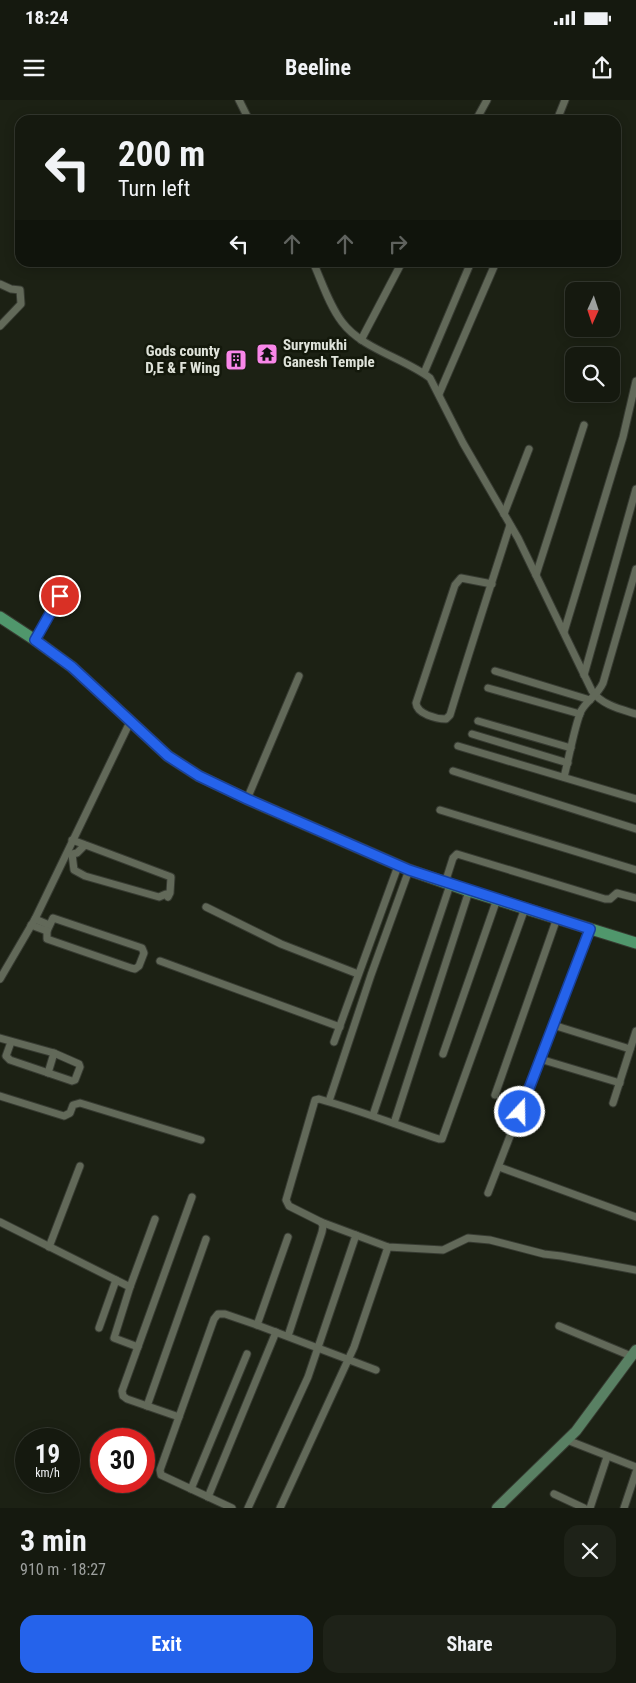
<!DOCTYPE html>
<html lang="en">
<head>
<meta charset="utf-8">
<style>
  body { margin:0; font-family:"Roboto Condensed",sans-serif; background:#1e2218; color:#f1f3f6; height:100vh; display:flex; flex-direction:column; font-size:19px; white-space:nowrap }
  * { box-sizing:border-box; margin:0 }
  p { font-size:16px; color:#9da09e }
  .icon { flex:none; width:28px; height:28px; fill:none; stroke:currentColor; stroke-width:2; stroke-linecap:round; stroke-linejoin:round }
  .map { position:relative; height:1408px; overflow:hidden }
  .panel { display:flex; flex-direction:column; background:#15190f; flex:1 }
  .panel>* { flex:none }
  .top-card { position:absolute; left:15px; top:15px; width:606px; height:152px; border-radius:15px; box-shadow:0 2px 12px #0003,0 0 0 1px #34382f; background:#15190f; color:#f1f3f6; overflow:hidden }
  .needle { width:32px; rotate:183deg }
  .buttons { position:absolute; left:565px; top:182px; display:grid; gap:10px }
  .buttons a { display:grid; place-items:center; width:55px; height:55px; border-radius:10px; background:#15190f; box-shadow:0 2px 12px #0003,0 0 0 1px #34382f; font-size:25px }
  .speed { position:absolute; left:15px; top:1328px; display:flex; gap:10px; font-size:25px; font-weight:700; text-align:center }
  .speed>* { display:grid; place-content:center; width:65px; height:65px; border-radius:50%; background:#15190f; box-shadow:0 2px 12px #0003,0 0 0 1px #34382f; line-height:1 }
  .speed small { font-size:12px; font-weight:400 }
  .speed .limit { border:8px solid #d22; background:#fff; color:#111 }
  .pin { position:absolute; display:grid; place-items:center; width:42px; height:42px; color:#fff; margin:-21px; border:2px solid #fff; border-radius:50%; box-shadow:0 1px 5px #0007 }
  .me { position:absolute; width:55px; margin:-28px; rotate:21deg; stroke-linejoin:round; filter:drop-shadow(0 0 4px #0008) }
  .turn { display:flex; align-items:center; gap:18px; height:105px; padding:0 20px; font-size:22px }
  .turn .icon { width:65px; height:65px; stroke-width:2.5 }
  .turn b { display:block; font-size:35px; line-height:42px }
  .lanes { display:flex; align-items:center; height:48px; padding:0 20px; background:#0003; justify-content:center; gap:25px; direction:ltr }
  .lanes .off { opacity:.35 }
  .round { display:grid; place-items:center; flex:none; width:52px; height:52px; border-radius:15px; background:#1e2218 }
  .summary { display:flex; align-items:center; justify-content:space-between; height:85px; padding:0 20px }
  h1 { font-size:30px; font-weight:700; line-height:38px }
  .cta { display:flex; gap:10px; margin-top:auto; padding:10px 20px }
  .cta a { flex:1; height:58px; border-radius:15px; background:#2563eb; color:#fff; font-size:20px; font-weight:700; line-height:58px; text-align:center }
  .cta a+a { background:#1e2218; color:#f1f3f6 }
  .status { display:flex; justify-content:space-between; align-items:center; height:35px; padding:0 25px; background:#15190f; direction:ltr }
  .status svg { height:14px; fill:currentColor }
  header { display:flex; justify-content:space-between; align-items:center; height:65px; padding:0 20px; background:#15190f; font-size:22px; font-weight:700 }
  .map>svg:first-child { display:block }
</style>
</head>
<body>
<div class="status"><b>18:24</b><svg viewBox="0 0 49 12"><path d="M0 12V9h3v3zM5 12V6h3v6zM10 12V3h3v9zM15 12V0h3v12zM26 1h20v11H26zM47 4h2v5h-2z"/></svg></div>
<header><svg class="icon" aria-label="menu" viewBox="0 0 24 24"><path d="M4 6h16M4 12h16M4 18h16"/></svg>Beeline<svg class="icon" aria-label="share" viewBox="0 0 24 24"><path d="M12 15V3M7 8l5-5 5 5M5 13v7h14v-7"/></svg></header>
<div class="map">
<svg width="636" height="1408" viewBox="0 0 636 1408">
  <rect width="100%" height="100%" fill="#1c2114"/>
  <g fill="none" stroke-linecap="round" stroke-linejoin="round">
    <!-- minor casing -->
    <g stroke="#373b32" stroke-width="9">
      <g id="minor">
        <polyline points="239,0 249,20"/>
        <polyline points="476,20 487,0"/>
        <polyline points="557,20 565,0"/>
        <path d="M313,162C322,182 329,205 342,222C362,249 404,258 430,278L463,343L518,438L592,591C602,605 620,609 636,614"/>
        <polyline points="0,184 11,189 20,190 21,204 0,226"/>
        <polyline points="361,240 402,162"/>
        <polyline points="424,273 471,162"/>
        <polyline points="439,294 496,162"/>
        <polyline points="504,414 529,349"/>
        <polyline points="536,475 584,325"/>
        <path d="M492,484L461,478L455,485L416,603C417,614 436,619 446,619L450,615C469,552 490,488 510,425"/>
        <polyline points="564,532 623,337 636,281"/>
        <polyline points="35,540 68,481"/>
        <polyline points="495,571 590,600"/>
        <polyline points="584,575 636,389"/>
        <polyline points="488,588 580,614"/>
        <polyline points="478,621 571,648"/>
        <polyline points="472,634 568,663"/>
        <polyline points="458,646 636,699"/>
        <polyline points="453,671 636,729"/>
        <path d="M564,677C569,658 574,628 581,611C587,600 597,596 603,583L636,469"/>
        <polyline points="247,699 299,576"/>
        <polyline points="440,710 636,770"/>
        <polyline points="72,740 83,744 171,777 170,793 168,797 166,794 159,797 85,776 74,770 72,754 77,753 85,745"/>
        <polyline points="445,783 453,758 457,754 605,799 610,799 617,793 636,798"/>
        <polyline points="206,807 281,844 358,874"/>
        <polygon points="53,818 142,848 144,853 139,866 135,869 131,868 47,839 47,831"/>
        <polyline points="35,819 49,825"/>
        <polyline points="31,825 47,831"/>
        <polyline points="160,861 340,927"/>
        <polyline points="0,879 35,819 130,622"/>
        <polyline points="553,925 630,949"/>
        <polyline points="0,938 54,953 79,964 80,967 75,980 72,981 10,960 6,956 11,942"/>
        <polyline points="334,942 398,766"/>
        <polyline points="443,954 497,799"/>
        <polyline points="540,959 620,983"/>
        <polyline points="48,973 54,953"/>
        <polyline points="495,995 557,818"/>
        <polyline points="0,996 64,1016 70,1013 73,1005 80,1003 201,1040"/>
        <polyline points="329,1001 371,875 409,770"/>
        <polyline points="613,1003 636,931"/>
        <polyline points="373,1015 450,785"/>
        <polyline points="394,1023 469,791"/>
        <polyline points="499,1067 636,1117"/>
        <polyline points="488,1093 590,829"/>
        <polyline points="0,1122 130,1187"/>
        <polyline points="321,1122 388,1147 443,1150 468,1138 490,1140 544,1154 561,1156 636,1170"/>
        <polyline points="49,1147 80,1066"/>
        <polyline points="257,1225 288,1137"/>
        <polyline points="559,1226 631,1256"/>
        <polyline points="99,1228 116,1180"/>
        <path d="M288,1236L322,1132L323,1126L321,1122L289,1106L286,1100L315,1000L319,999C359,1010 399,1026 439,1039H442L525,808"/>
        <polyline points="138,1247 114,1238 130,1187 155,1119"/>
        <polyline points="147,1306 206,1139"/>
        <polyline points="179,1317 127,1299 123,1296 122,1291 192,1097"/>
        <polyline points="567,1340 636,1367"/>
        <polyline points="191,1389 247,1254"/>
        <polyline points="554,1394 584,1408"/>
        <polyline points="208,1397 276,1232"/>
        <polyline points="232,1408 161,1375 160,1370 214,1219 218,1214 225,1214 257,1225 376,1270"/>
        <polyline points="248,1408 308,1277 356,1135"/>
        <polyline points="280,1408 354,1247 388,1147"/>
        <polyline points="590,1408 607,1357"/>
        <polyline points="624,1408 636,1372"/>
      </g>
    </g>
    <!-- secondary casing -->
    <g stroke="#373b32" stroke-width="12">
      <polyline id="secondary" points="497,1408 576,1331 636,1250"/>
    </g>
    <!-- primary casing -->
    <g stroke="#373b32" stroke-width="13">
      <polyline id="primary" points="0,517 35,540 72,567 168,656 199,676 247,699 409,770 469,791 636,843"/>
    </g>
    <!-- minor -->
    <use href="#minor" stroke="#626959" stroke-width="7"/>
    <!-- secondary -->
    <use href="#secondary" stroke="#598063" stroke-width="10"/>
    <!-- primary -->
    <use href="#primary" stroke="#50976c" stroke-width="11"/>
  </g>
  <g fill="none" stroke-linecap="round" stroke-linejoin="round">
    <!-- route casing -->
    <g stroke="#184099" stroke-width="12">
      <polyline id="route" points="60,496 35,540 72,567 168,656 199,676 247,699 409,770 590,829 520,1012"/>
    </g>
    <!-- route -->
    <use href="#route" stroke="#2563eb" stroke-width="9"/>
  </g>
  <!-- icons -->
  <defs>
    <g id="temple-square" transform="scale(1.125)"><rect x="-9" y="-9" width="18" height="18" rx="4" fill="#f987e9" stroke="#13180b"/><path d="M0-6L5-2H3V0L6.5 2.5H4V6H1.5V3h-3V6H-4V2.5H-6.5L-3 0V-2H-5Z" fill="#111"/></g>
    <g id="building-square" transform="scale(1.125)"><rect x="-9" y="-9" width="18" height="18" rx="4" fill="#f987e9" stroke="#13180b"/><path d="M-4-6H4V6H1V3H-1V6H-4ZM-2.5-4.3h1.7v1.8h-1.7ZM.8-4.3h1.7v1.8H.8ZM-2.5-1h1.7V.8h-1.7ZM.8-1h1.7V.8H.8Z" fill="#111"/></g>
  </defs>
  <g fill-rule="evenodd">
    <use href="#temple-square" x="267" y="254"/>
    <use href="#building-square" x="236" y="260"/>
  </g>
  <g text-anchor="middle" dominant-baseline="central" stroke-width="5" stroke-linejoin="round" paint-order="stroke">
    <!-- poi labels -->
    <g font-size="15" font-weight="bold" fill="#dfe3da" stroke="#13180b" text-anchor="start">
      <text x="283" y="245">Surymukhi<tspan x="283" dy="17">Ganesh Temple</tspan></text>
      <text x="220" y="251" text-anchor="end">Gods county<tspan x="220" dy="17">D,E &amp; F Wing</tspan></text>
    </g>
  </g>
</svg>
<div class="buttons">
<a><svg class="needle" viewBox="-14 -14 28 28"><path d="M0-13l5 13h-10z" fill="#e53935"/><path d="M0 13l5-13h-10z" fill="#9da09e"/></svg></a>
<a><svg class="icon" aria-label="search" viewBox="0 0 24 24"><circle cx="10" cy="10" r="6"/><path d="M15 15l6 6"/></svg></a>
</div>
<div class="speed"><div>19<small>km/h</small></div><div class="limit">30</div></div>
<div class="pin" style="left:60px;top:496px;background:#d93025"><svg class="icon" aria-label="arrive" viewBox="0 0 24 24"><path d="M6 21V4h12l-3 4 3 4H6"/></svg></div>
<svg class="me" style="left:520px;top:1012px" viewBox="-20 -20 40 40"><circle r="17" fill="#2563eb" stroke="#fff" stroke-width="3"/><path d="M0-11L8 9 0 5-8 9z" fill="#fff"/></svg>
<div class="top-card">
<div class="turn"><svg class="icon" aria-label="left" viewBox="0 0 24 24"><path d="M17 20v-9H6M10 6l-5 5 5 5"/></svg><div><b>200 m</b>Turn left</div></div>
<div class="lanes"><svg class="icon" aria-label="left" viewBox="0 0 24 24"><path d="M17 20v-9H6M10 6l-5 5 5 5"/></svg><svg class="icon off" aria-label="ahead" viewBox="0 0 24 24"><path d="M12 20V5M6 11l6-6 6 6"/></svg><svg class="icon off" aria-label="ahead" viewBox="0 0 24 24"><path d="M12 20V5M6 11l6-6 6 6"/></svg><svg class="icon off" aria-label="right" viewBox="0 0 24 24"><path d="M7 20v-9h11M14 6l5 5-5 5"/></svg></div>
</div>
</div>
<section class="panel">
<div class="summary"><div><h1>3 min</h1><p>910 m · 18:27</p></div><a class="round"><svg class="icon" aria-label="close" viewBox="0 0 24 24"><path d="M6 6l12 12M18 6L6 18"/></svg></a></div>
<div class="cta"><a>Exit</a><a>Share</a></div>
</section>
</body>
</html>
